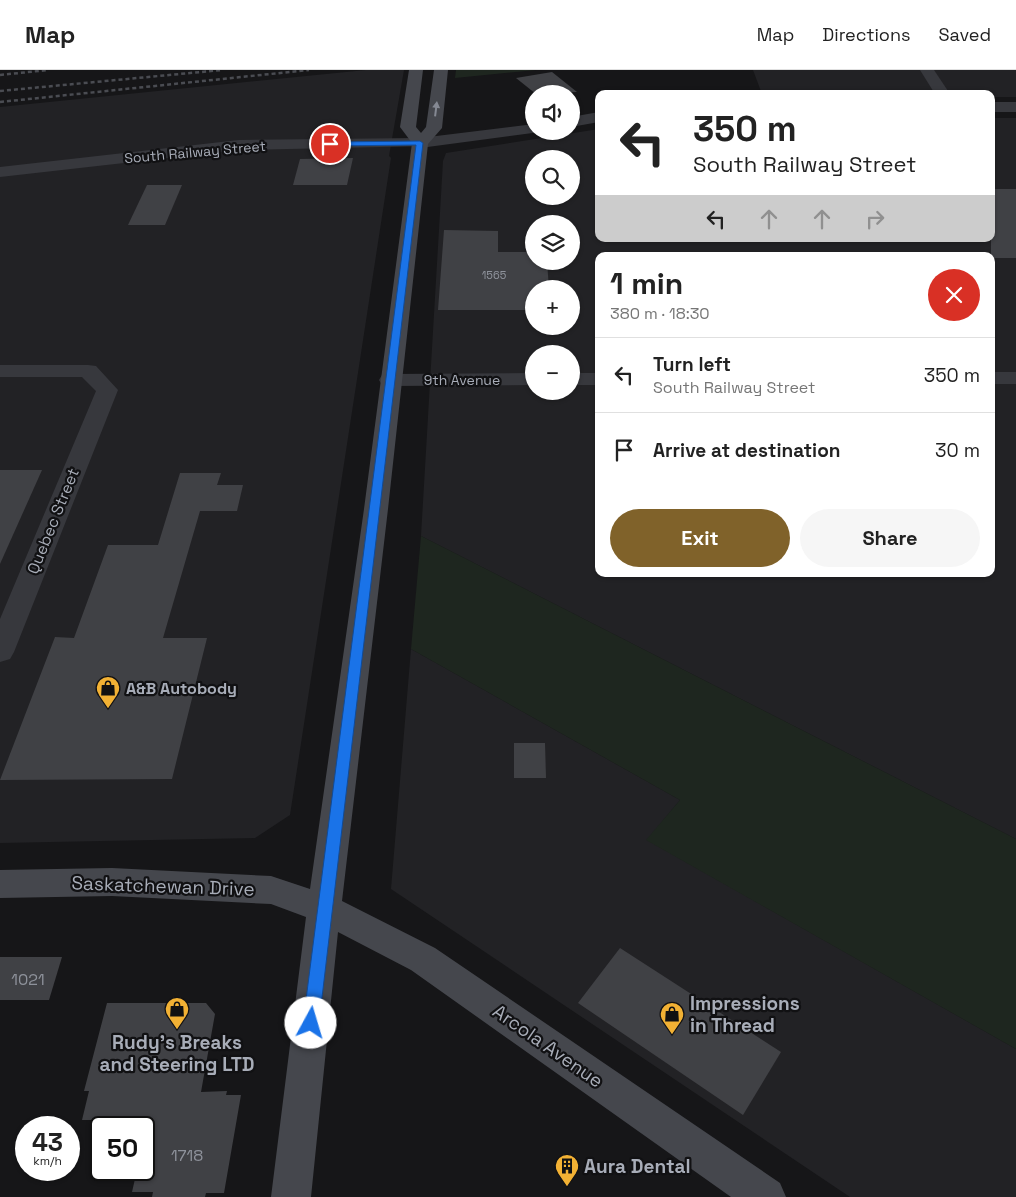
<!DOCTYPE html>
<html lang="en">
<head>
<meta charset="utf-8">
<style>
  body { margin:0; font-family:"Space Grotesk",sans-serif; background:#f6f6f6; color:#222; height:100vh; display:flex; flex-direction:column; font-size:19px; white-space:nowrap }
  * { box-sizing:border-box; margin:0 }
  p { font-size:16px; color:#767676 }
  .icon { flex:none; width:28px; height:28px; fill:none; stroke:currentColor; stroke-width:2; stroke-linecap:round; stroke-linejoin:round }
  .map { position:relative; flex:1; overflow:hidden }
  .sheet { position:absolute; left:595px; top:182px; width:400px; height:325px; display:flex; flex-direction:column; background:#fff; border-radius:10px; box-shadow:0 1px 4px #0004 }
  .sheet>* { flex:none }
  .hud { position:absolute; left:595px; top:20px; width:400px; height:152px; border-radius:10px; box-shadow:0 1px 4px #0004; background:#fff; color:#222; overflow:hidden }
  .controls { position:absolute; left:525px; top:15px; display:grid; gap:10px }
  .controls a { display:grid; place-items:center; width:55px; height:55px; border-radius:50%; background:#fff; box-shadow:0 1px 4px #0004; font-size:25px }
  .speed { position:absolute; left:15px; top:1046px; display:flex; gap:10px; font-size:25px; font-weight:700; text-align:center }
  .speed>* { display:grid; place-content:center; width:65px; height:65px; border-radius:50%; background:#fff; box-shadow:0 1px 4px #0004; line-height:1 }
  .speed small { font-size:12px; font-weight:400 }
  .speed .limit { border:2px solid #111; border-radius:8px; background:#fff; color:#111 }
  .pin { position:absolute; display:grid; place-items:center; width:42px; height:42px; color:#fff; margin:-21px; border:2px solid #fff; border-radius:50%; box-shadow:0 1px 5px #0007 }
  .me { position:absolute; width:55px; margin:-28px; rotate:6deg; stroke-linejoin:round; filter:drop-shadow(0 0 4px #0008) }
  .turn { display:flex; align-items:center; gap:18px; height:105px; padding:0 15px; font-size:22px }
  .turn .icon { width:65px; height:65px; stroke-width:2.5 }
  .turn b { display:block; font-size:35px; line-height:42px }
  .lanes { display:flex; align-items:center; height:48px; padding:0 15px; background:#0003; justify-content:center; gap:25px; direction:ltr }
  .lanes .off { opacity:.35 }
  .round { display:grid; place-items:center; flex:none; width:52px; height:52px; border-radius:26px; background:#f6f6f6 }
  .headline { display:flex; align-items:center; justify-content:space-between; height:85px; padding:0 15px }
  h1 { font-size:30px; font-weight:800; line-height:38px }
  .cta { display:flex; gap:10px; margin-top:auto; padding:10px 15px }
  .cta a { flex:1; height:58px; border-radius:30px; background:#80622a; color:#fff; font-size:20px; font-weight:800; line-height:58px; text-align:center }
  .cta a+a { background:#f6f6f6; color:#222 }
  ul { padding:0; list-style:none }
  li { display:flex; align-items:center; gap:15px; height:75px; padding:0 15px; border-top:1px solid #e0e0e0 }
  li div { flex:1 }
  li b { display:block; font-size:19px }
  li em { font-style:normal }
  header { display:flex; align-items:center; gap:30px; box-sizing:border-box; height:70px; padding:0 25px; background:#fff; border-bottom:1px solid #e0e0e0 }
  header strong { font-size:24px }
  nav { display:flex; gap:28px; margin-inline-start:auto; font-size:18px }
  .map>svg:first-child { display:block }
</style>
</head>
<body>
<header>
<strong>Map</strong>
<nav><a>Map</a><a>Directions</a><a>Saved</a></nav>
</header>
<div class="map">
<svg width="1016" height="1127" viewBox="0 0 1016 1127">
  <rect width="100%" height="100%" fill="#161618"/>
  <!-- built -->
  <g fill="#222225" fill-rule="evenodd">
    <polygon points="366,0 404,0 389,86 391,88 290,745 255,768 0,773 0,37"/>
    <polygon points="753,0 1016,0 1016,27 991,27 991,24 762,24"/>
    <path d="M991,48H1016V769L421,466L443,91L446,83L599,59V169H991ZM534,89H571V126H534ZM534,154H571V191H534ZM599,186H991V504H599ZM534,219H571V256H534ZM534,284H571V321H534Z"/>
    <polygon points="411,579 680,730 647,770 1016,979 1016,1127 850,1127 391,819"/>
  </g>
  <!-- green -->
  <g fill="#1e261f">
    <polygon points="456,0 536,0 455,8"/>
    <polygon points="421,466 1016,769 1016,979 646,770 680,730 411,579"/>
  </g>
  <!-- building -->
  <g fill="#404145">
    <polygon points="552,2 577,22 536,24 516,8"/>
    <polygon points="353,88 347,115 293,115 300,89"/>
    <polygon points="147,115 182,115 165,155 128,155"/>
    <rect x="991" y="119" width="25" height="69"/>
    <polygon points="444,160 498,161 498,182 534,182 534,191 547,191 549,219 534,219 534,240 438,240"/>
    <polygon points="0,400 42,400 0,494"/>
    <polygon points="180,403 221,403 217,415 243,415 237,441 200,441 163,568 207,568 172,709 0,710 55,567 74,568 108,475 158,475"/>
    <polygon points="514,673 545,673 546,708 514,708"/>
    <polygon points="620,878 781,982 743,1045 578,933"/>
    <polygon points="0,887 62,887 49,930 0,930"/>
    <polygon points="107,933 206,933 215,944 201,1022 227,1021 226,1025 241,1025 224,1123 206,1123 205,1127 152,1127 153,1122 132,1122 137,1100 144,1100 144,1070 146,1058 139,1058 140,1054 123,1054 124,1050 82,1050 89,1021 84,1021"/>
  </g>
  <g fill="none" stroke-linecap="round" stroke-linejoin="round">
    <!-- minor -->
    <g fill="#37383d" fill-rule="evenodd">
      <polygon points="920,0 934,0 950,24 935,24"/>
      <polygon points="420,68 426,70 428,73 426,76 239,80 0,107 0,97 239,70"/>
      <polygon points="0,295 88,295 96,296 118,320 14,582 10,589 0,592 0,549 96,321 82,307 0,307"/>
      <rect x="991" y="302" width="25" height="12"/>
      <polygon points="534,303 534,315 390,316 382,315 379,310 382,305 390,304"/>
      <rect x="571" y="303" width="28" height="12"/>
    </g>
    <!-- tertiary -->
    <g fill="#37383d" fill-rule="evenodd">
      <rect x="991" y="32" width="25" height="10"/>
      <polygon points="599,42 599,52 571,57 571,47"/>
      <polygon points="534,54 534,61 540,62 420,78 414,76 412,73 414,70 420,68"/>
    </g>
    <!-- secondary -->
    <polygon fill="#45474d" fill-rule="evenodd" points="409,0 423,0 416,57 421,63 426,57 434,0 448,0 442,58 428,74 388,439 342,831 435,878 780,1113 786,1127 731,1127 411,900 338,862 311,1127 271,1127 306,847 271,834 112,826 0,828 0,800 112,798 271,806 310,819 364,439 412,73 400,57"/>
    <!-- rail -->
    <g stroke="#4a4c52" stroke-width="2.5" stroke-dasharray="4 3" stroke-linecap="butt">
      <polyline points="0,5 48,0"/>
      <polyline points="0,21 222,0"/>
      <polyline points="0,32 309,0"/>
    </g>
  </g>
  <!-- one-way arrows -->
  <defs><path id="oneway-solid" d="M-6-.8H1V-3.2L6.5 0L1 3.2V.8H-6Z" transform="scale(1.25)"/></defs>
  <use fill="#858993" href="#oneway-solid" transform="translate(436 39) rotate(-83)"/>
  <!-- route -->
  <polygon fill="#1a73e8" stroke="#114b97" points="420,71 423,73 319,953 316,958 311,960 306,958 303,953 416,75 330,76 326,74 330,72"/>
  <!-- icons -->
  <defs>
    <g id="shop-pin" transform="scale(1.25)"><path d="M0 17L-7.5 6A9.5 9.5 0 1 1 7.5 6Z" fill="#f2b134" stroke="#111113"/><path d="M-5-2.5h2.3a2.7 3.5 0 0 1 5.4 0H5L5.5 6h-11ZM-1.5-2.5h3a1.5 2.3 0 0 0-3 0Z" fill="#111"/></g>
    <g id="building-pin" transform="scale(1.25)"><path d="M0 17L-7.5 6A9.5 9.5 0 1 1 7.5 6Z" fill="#f2b134" stroke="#111113"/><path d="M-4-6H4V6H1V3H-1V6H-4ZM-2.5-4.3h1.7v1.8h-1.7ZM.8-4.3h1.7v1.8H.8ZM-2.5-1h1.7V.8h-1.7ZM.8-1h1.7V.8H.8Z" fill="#111"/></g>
  </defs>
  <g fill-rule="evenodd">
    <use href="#shop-pin" x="108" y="618"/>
    <use href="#shop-pin" x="177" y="939"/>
    <use href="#shop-pin" x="672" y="944"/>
    <use href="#building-pin" x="567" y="1096"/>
  </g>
  <g text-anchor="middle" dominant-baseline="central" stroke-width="4.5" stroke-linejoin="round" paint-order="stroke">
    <!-- far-number labels -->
    <g font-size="11" fill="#8e929b">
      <text x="494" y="205">1565</text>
    </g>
    <!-- far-street labels -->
    <g font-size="14" fill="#a8adb8" stroke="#111113">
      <text transform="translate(195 82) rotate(-5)">South Railway Street</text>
      <text x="462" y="310">9th Avenue</text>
    </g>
    <!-- street labels -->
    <g font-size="16" fill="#a8adb8" stroke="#111113">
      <text transform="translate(53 451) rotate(-68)">Quebec Street</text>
    </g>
    <!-- poi labels -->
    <g font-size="16" font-weight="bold" fill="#a8adb8" stroke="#111113" text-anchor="start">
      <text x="126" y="618">A&amp;B Autobody</text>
    </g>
    <!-- near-number labels -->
    <g font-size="16" fill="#8e929b">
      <text x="28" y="909">1021</text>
      <text x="187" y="1085">1718</text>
    </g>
    <!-- near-street labels -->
    <g font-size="19" fill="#a8adb8" stroke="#111113">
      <text transform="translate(163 816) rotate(2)">Saskatchewan Drive</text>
      <text transform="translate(548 976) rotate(35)">Arcola Avenue</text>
    </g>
    <!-- near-poi labels -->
    <g font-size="19" font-weight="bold" fill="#a8adb8" stroke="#111113" text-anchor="start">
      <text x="690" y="933">Impressions<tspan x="690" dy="22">in Thread</tspan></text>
      <text x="177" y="972" text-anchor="middle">Rudy's Breaks<tspan x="177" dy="22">and Steering LTD</tspan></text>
      <text x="584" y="1096">Aura Dental</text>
    </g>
  </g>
</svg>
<div class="controls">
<a><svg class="icon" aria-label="sound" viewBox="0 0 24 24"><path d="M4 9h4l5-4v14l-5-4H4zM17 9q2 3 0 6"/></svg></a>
<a><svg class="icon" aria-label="search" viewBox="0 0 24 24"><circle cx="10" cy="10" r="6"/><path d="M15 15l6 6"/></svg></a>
<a><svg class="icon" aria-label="layers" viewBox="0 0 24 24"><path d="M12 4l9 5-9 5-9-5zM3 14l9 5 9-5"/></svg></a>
<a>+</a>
<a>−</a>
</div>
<div class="speed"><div>43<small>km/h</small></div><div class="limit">50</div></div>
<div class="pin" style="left:330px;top:74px;background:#d93025"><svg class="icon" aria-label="arrive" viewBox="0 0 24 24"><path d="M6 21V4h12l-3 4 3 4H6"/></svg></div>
<svg class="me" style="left:311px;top:953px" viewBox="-20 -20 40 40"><circle r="19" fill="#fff"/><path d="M0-13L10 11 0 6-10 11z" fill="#1a73e8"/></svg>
<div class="hud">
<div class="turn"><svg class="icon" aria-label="left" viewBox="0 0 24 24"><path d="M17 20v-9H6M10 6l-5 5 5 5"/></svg><div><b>350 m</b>South Railway Street</div></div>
<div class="lanes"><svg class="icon" aria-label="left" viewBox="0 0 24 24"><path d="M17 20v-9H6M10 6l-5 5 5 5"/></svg><svg class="icon off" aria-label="ahead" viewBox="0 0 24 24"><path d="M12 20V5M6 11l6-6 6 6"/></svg><svg class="icon off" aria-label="ahead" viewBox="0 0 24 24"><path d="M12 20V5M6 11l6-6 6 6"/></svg><svg class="icon off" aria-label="right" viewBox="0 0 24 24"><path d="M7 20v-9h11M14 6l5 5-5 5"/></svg></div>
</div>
<section class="sheet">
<div class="headline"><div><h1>1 min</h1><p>380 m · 18:30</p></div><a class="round" style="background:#d93025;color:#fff"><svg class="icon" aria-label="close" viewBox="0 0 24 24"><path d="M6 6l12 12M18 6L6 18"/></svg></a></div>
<ul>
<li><svg class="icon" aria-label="left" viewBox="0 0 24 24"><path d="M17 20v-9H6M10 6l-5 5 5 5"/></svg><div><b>Turn left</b><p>South Railway Street</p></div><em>350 m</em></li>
<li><svg class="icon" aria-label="arrive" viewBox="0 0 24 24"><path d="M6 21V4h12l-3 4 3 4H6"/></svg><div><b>Arrive at destination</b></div><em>30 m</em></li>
</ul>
<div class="cta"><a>Exit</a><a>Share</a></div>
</section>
</div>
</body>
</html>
